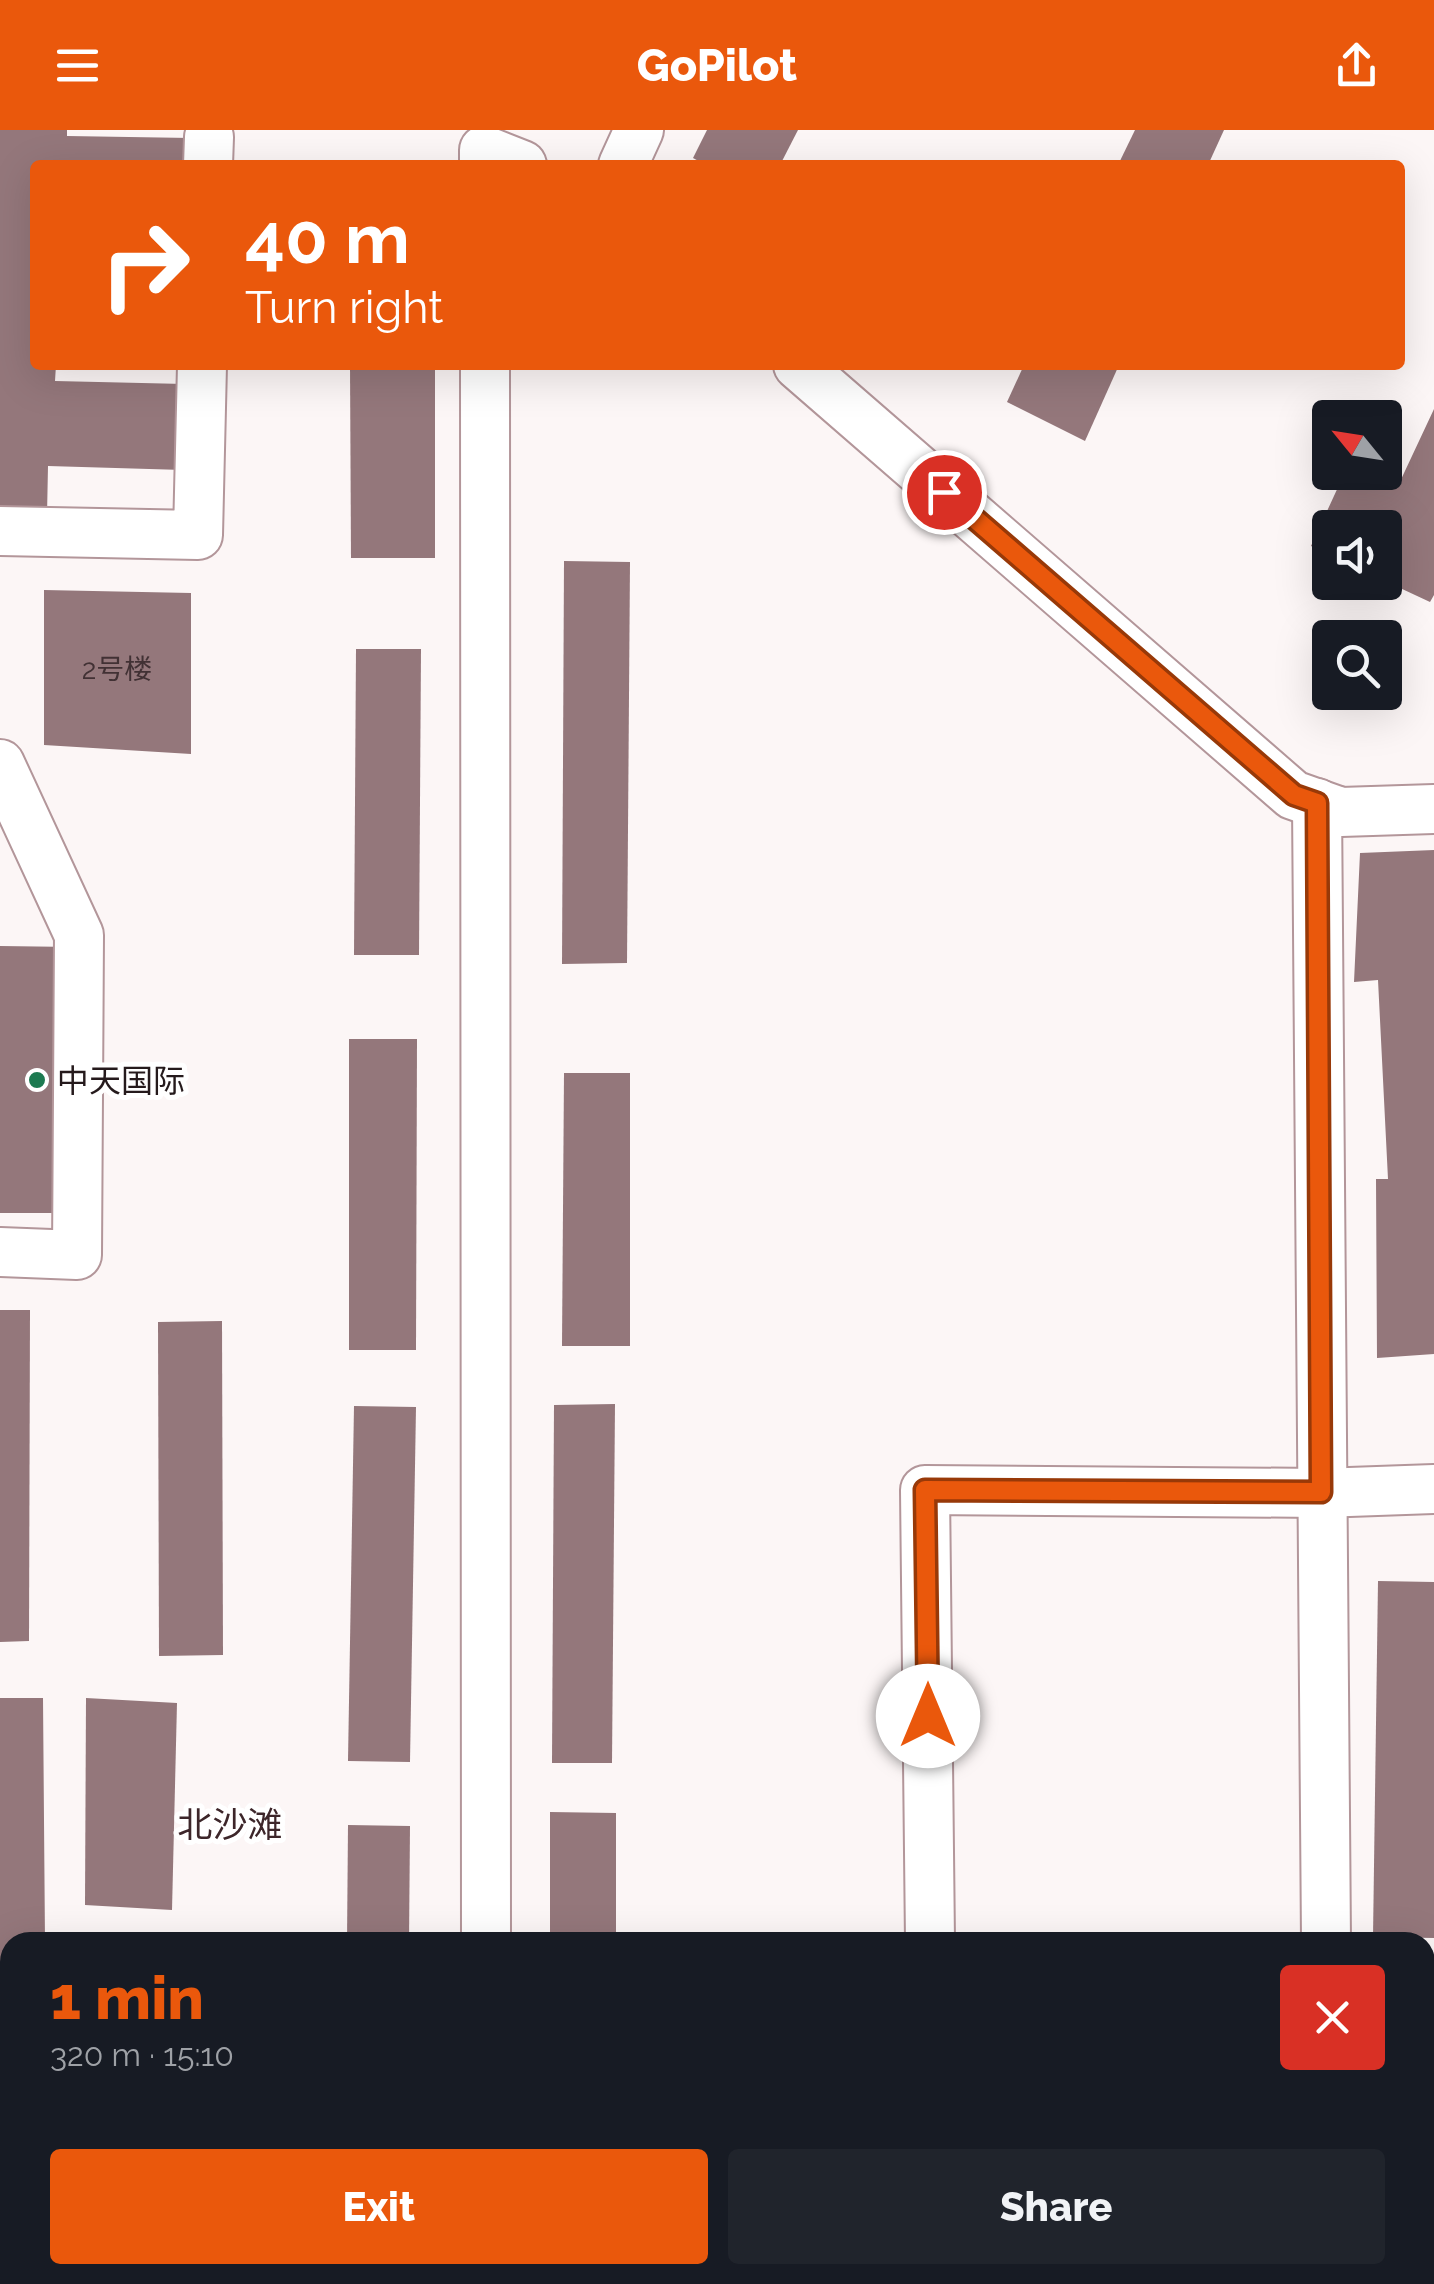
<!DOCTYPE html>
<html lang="en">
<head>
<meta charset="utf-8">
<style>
  body { margin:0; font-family:Raleway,"Noto Sans SC",sans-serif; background:#20242c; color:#f1f3f6; height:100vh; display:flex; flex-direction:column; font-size:38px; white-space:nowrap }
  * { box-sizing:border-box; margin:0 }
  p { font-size:32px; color:#9ea1a6 }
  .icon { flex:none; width:55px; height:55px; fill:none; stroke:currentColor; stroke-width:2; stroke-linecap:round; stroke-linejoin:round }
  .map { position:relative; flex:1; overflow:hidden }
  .sheet { position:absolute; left:0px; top:1802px; width:1435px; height:352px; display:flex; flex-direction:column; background:#171b24; border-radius:30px 30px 0 0; box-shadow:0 10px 40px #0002 }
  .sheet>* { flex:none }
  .banner { position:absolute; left:30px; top:30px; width:1375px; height:210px; border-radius:10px; box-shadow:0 10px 40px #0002; background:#ea580c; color:#fff; overflow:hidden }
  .needle { width:65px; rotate:300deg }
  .fabs { position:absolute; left:1312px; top:270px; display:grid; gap:20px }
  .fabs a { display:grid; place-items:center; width:90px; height:90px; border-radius:10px; background:#171b24; box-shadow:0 10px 40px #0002; font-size:50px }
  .pin { position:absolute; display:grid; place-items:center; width:85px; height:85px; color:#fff; margin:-42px; border:5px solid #fff; border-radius:50%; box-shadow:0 2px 10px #0007 }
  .me { position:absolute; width:110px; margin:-55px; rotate:0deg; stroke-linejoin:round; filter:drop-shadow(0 0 8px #0008) }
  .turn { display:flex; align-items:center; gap:35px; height:210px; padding:0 50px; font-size:45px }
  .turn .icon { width:130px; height:130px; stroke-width:2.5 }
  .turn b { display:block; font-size:70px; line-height:85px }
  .round { display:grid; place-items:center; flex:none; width:105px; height:105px; border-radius:10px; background:#20242c }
  .summary { display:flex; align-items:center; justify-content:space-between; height:170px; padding:0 50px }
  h1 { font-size:60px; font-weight:800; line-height:75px; color:#ea580c }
  .action { display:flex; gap:20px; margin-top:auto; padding:20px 50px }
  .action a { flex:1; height:115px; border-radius:10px; background:#ea580c; color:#fff; font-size:40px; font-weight:800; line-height:115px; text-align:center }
  .action a+a { background:#20242c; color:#f1f3f6 }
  header { display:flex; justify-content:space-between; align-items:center; height:130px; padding:0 50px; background:#ea580c; color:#fff; font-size:45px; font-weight:800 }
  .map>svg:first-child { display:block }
</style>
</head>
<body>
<header><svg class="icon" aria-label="menu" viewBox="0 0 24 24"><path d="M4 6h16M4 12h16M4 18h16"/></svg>GoPilot<svg class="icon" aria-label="share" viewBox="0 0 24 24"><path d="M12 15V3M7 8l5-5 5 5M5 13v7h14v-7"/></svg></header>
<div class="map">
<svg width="1434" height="2154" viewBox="0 0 1434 2154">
  <rect width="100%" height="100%" fill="#fcf6f6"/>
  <!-- building -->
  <g fill="#94777b">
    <polygon points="0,0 67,0 67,6 191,8 191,35 35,35 35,235 56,235 55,251 185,254 183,340 48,336 47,386 0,385"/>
    <polygon points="707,0 798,0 780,35 706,35 693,28"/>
    <polygon points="1135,0 1224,0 1208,35 1118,35"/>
    <polygon points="350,235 435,235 435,428 351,428"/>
    <polygon points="1024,235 1119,235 1085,311 1007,272"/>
    <polygon points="1434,279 1434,465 1430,472 1385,451 1385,398 1330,398 1330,425 1311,416 1345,342 1364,342 1397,358"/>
    <polygon points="564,431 630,432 627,833 562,834"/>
    <polygon points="44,460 191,463 191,624 44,615"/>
    <polygon points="356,519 421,519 419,825 354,825"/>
    <polygon points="1434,720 1434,1224 1377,1228 1376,1049 1388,1049 1378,850 1354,852 1360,723"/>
    <polygon points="0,816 74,817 74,1083 0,1083"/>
    <polygon points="349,909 417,909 416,1220 349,1220"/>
    <polygon points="564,943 630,943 630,1216 562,1216"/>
    <polygon points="0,1180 30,1180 29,1511 0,1512"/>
    <polygon points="222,1191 223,1525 159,1526 158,1192"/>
    <polygon points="615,1274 612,1633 552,1633 554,1275"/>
    <polygon points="354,1276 416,1277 410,1632 348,1631"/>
    <polygon points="1378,1451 1434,1452 1434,1808 1373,1807"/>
    <polygon points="0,1568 43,1568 45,1812 10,1812 10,1883 0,1883"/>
    <polygon points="86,1568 177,1573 172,1780 85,1775"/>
    <polygon points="550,1682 616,1683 616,1812 550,1812"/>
    <polygon points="348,1695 410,1696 409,1812 347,1812"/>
    <polygon points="0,1956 10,1956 10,2145 243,2145 242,2154 0,2154"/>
    <rect x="340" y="2145" width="62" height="9"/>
    <rect x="550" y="2145" width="63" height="9"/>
    <rect x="983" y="2145" width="61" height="9"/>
    <rect x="1218" y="2145" width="69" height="9"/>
  </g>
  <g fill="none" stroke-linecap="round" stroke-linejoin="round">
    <!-- minor casing -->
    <g stroke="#b3969a" stroke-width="52">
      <g id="minor">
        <polyline points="208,35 209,7"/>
        <polyline points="484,35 484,20 522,35"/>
        <polyline points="623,35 639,0"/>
        <polyline points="485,235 486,1812"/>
        <polyline points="798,235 1293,665 1341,682 1434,679"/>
        <polyline points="0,401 198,405 202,235"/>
        <polyline points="0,634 79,805 77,1125 0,1122"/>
        <polyline points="1317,673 1326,1812"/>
        <polyline points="930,1812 925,1360 1321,1363 1434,1359"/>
        <polyline points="487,2145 487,2154"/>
        <polyline points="933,2145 933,2154"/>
        <polyline points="1330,2145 1330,2154"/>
      </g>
    </g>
    <!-- minor -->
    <use href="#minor" stroke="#fff" stroke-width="48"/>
  </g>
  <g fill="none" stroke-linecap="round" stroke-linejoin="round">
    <!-- route casing -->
    <g stroke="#983908" stroke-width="25">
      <polyline id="route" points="928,1586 925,1360 1321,1362 1317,673 1294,665 944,362"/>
    </g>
    <!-- route -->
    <use href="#route" stroke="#ea580c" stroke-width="18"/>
  </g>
  <!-- markers -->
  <circle fill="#1d7a51" stroke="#fff" stroke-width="4" cx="37" cy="950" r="10"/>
  <g text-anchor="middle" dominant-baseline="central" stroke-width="10" stroke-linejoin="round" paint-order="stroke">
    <!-- number labels -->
    <g font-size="28" fill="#413134">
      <text x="117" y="539">2号楼</text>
    </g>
    <!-- poi labels -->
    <g font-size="32" fill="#251a1c" stroke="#fff" text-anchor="start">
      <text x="57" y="950">中天国际</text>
    </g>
    <!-- neighbourhood labels -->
    <g font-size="35" fill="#3d262a" stroke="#fff">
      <text x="230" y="1694">北沙滩</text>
    </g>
  </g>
</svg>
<div class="fabs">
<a><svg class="needle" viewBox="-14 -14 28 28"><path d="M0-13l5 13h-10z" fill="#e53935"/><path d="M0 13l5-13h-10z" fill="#9ea1a6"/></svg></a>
<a><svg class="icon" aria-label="sound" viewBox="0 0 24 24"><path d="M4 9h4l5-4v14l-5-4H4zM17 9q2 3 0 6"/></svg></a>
<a><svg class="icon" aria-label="search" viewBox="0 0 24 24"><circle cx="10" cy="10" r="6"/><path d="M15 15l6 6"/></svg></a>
</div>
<div class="pin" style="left:944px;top:362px;background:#d93025"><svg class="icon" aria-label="arrive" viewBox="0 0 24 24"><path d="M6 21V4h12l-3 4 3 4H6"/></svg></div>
<svg class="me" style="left:928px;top:1586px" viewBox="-20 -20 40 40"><circle r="19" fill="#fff"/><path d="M0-13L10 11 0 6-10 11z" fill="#ea580c"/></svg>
<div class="banner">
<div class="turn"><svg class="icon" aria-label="right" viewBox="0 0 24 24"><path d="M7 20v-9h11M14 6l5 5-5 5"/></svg><div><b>40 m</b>Turn right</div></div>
</div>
<section class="sheet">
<div class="summary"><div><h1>1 min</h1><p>320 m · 15:10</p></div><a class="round" style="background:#d93025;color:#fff"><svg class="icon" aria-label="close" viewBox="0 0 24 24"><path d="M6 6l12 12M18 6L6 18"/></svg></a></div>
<div class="action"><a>Exit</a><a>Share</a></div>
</section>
</div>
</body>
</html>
